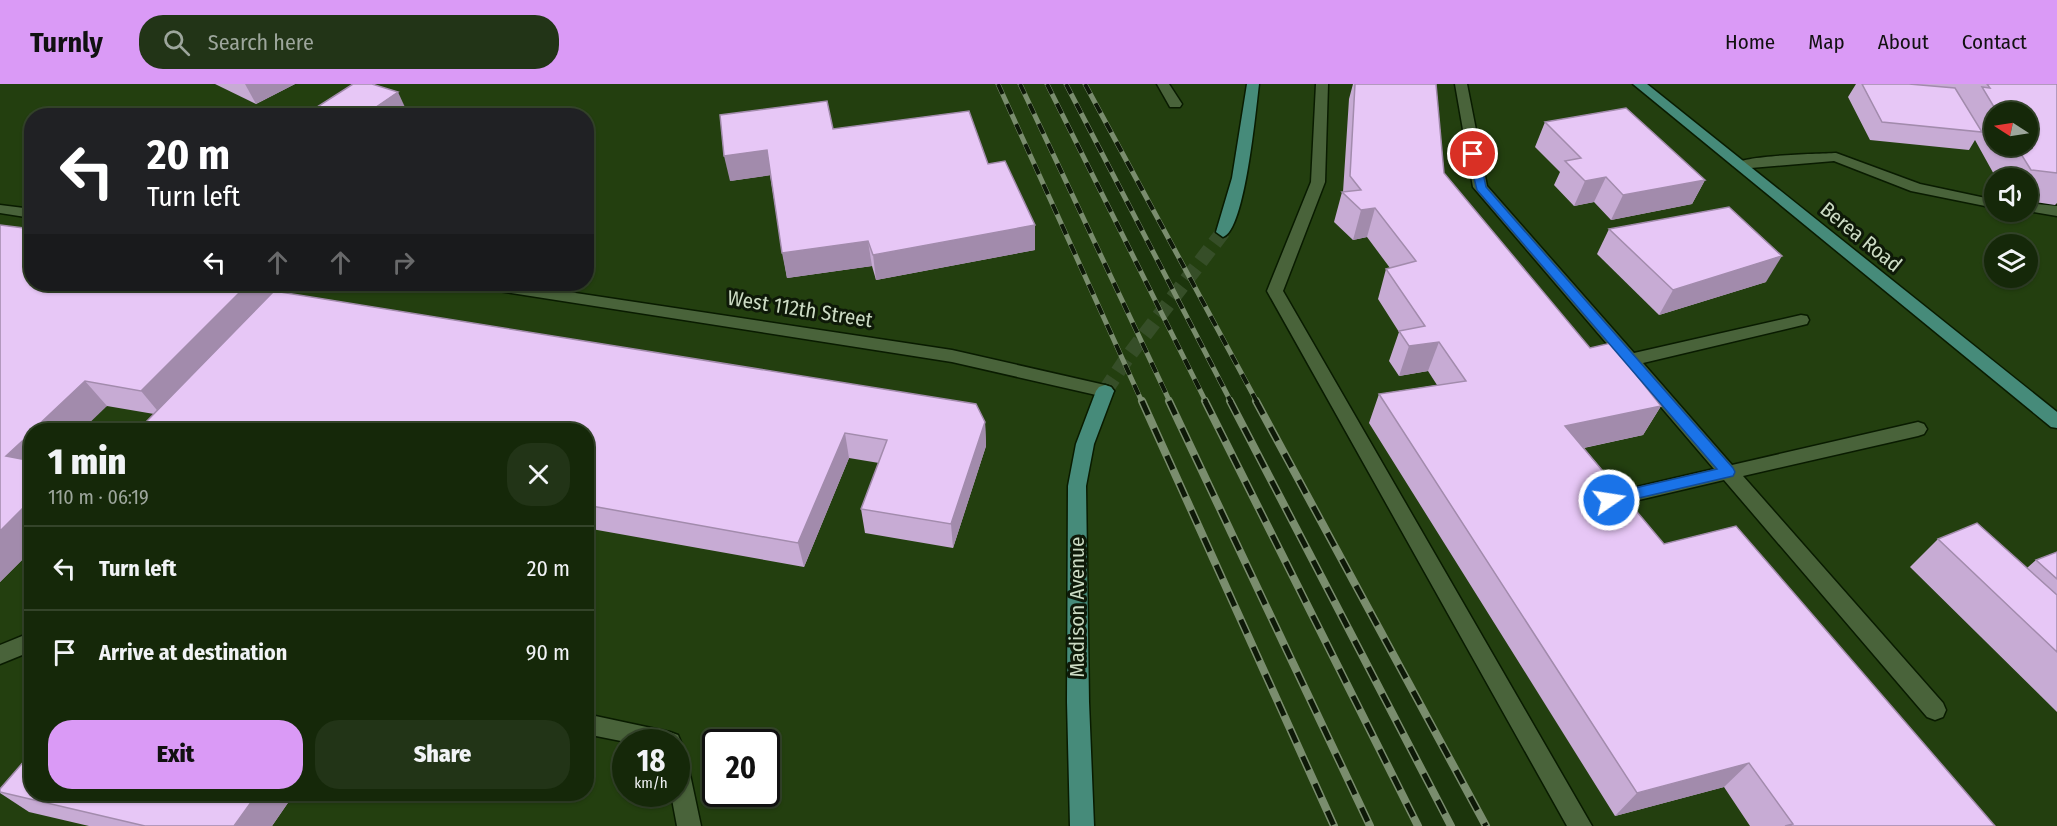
<!DOCTYPE html>
<html lang="en">
<head>
<meta charset="utf-8">
<style>
  body { margin:0; font-family:"Fira Sans Condensed",sans-serif; background:#223417; color:#f1f3f6; height:100vh; display:flex; flex-direction:column; font-size:22px; white-space:nowrap }
  * { box-sizing:border-box; margin:0 }
  p { font-size:20px; color:#9da69c }
  .icon { flex:none; width:33px; height:33px; fill:none; stroke:currentColor; stroke-width:2; stroke-linecap:round; stroke-linejoin:round }
  .map { position:relative; flex:1; overflow:hidden }
  .side { position:absolute; left:24px; top:339px; width:570px; height:378px; display:flex; flex-direction:column; background:#152809; border-radius:24px; box-shadow:0 2px 4px #0004,0 0 0 2px #34442a }
  .side>* { flex:none }
  .top-card { position:absolute; left:24px; top:24px; width:570px; height:183px; border-radius:24px; box-shadow:0 2px 4px #0004,0 0 0 2px #34442a; background:#202124; color:#fff; overflow:hidden }
  .needle { width:39px; rotate:282deg }
  .controls { position:absolute; left:1984px; top:18px; display:grid; gap:12px }
  .controls a { display:grid; place-items:center; width:54px; height:54px; border-radius:50%; background:#152809; box-shadow:0 2px 4px #0004,0 0 0 2px #34442a; font-size:30px }
  .speed { position:absolute; left:612px; top:645px; display:flex; gap:12px; font-size:30px; font-weight:700; text-align:center }
  .speed>* { display:grid; place-content:center; width:78px; height:78px; border-radius:50%; background:#152809; box-shadow:0 2px 4px #0004,0 0 0 2px #34442a; line-height:1 }
  .speed small { font-size:15px; font-weight:400 }
  .speed .limit { border:3px solid #111; border-radius:9px; background:#fff; color:#111 }
  .pin { position:absolute; display:grid; place-items:center; width:51px; height:51px; color:#fff; margin:-26px; border:3px solid #fff; border-radius:50%; box-shadow:0 2px 6px #0007 }
  .me { position:absolute; width:66px; margin:-33px; rotate:77deg; stroke-linejoin:round; filter:drop-shadow(0 0 4px #0008) }
  .turn { display:flex; align-items:center; gap:21px; height:126px; padding:0 24px; font-size:27px }
  .turn .icon { width:78px; height:78px; stroke-width:2.5 }
  .turn b { display:block; font-size:42px; line-height:51px }
  .lanes { display:flex; align-items:center; height:57px; padding:0 24px; background:#0003; justify-content:center; gap:30px; direction:ltr }
  .lanes .off { opacity:.35 }
  .round { display:grid; place-items:center; flex:none; width:63px; height:63px; border-radius:24px; background:#223417 }
  .summary { display:flex; align-items:center; justify-content:space-between; height:102px; padding:0 24px }
  h1 { font-size:36px; font-weight:800; line-height:45px }
  .cta { display:flex; gap:12px; margin-top:auto; padding:12px 24px }
  .cta a { flex:1; height:69px; border-radius:24px; background:#da9af6; color:#111; font-size:24px; font-weight:800; line-height:69px; text-align:center }
  .cta a+a { background:#223417; color:#f1f3f6 }
  ul { padding:0; list-style:none }
  li { display:flex; align-items:center; gap:18px; height:84px; padding:0 24px; border-top:2px solid #34442a }
  li div { flex:1 }
  li b { display:block; font-size:22px }
  li em { font-style:normal }
  header { display:flex; align-items:center; gap:36px; box-sizing:border-box; height:84px; padding:0 30px; background:#da9af6; color:#111 }
  header strong { font-size:28px }
  nav { display:flex; gap:33px; margin-inline-start:auto; font-size:21px }
  .search { width:420px; height:54px; background:#223417; display:flex; align-items:center; gap:15px; box-sizing:border-box; padding:0 21px; border-radius:24px; color:#9da69c; font-size:22px }
  .map>svg:first-child { display:block }
</style>
</head>
<body>
<header>
<strong>Turnly</strong>
<div class="search"><svg class="icon" aria-label="search" viewBox="0 0 24 24"><circle cx="10" cy="10" r="6"/><path d="M15 15l6 6"/></svg>Search here</div>
<nav><a>Home</a><a>Map</a><a>About</a><a>Contact</a></nav>
</header>
<div class="map">
<svg width="2057" height="742" viewBox="0 0 2057 742">
  <rect width="100%" height="100%" fill="#1c350c"/>
  <!-- built -->
  <g fill="#233f0f" fill-rule="evenodd">
    <path d="M0,0H1047L1416,742H0ZM32,32H586V200H32ZM32,346H586V710H32ZM626,658H676V710H626ZM716,658H766V710H716Z"/>
    <path d="M1085,0H2057V742H1486ZM1995,28H2028V62H1995ZM1995,94H2028V128H1995ZM1995,160H2028V194H1995Z"/>
  </g>
  <g fill="none" stroke-linecap="round" stroke-linejoin="round">
    <!-- major-tunnel -->
    <polyline stroke="#364e28" stroke-width="15" stroke-dasharray="15 8" stroke-linecap="butt" points="1105,307 1127,274 1223,148"/>
    <!-- minor casing -->
    <g stroke="#091b00" stroke-width="3">
      <g id="minor">
        <polygon points="1157,0 1169,0 1182,20 1180,23 1170,23"/>
        <polygon points="1316,0 1328,0 1325,98 1283,207 1592,742 1567,742 1267,207 1311,98"/>
        <polygon points="1455,0 1467,0 1487,102 1634,269 1801,231 1807,232 1809,236 1807,240 1643,279 1732,381 1918,338 1924,340 1927,345 1924,350 1918,352 1743,392 1943,619 1946,626 1943,633 1935,636 1927,633 1724,396 1609,423 1602,421 1600,416 1602,411 1714,385 1473,103"/>
        <path d="M1836,69L1920,100L1995,116V124L1911,107L1834,77L1739,85L1732,81C1742,71 1817,70 1836,69Z"/>
        <polygon points="2028,119 2057,122 2057,132 2028,127"/>
        <polygon points="0,121 32,125 32,134 0,129"/>
        <polygon points="478,200 516,200 952,266 1105,301 1111,303 1114,307 1111,311 1105,313 952,278 486,205"/>
        <polygon points="32,548 32,567 0,580 0,561"/>
        <polygon points="586,630 670,648 678,651 681,658 676,666 676,658 626,658 586,650"/>
        <polygon points="676,666 684,669 687,676 701,742 677,742 671,710 676,710"/>
      </g>
    </g>
    <!-- major casing -->
    <g stroke="#091b00" stroke-width="3">
      <g id="major">
        <path d="M1247,0H1259C1256,24 1245,147 1223,153L1216,148L1232,94Z"/>
        <polygon points="1633,0 1647,0 2057,328 2057,344 2051,343"/>
        <polygon points="1105,301 1111,303 1114,307 1094,360 1086,402 1089,618 1094,742 1070,742 1067,618 1068,402 1076,360 1096,307 1099,303"/>
      </g>
    </g>
    <!-- minor -->
    <use href="#minor" fill="#49633a" fill-rule="evenodd"/>
    <!-- major -->
    <use href="#major" fill="#468b7a" fill-rule="evenodd"/>
    <!-- rail-far1 casing -->
    <g stroke="#7a8d6e" stroke-width="5">
      <g id="rail-far1">
        <polyline points="998,0 1142,318"/>
        <polyline points="1020,0 1170,318"/>
        <polyline points="1047,0 1206,318"/>
        <polyline points="1066,0 1231,318"/>
        <polyline points="1085,0 1257,318"/>
      </g>
    </g>
    <!-- rail casing -->
    <g stroke="#7a8d6e" stroke-width="8">
      <g id="rail">
        <polyline points="1142,317 1334,742"/>
        <polyline points="1169,317 1370,742"/>
        <polyline points="1205,317 1418,742"/>
        <polyline points="1230,317 1451,742"/>
        <polyline points="1256,317 1486,742"/>
      </g>
    </g>
    <!-- rail-far1 -->
    <use href="#rail-far1" stroke="#0e1908" stroke-width="4" stroke-dasharray="11" stroke-linecap="butt"/>
    <!-- rail -->
    <use href="#rail" stroke="#0e1908" stroke-width="5" stroke-dasharray="15" stroke-linecap="butt"/>
  </g>
  <!-- wall -->
  <g fill="#c7abd4" fill-rule="evenodd">
    <polygon points="215,0 295,0 256,20"/>
    <polygon points="1353,0 1436,0 1444,89 1590,264 1661,322 1643,351 1584,364 1664,460 1995,742 1750,742 1724,703 1615,732 1369,339 1379,310 1437,301 1428,287 1399,292 1389,277 1399,248 1378,215 1386,185 1390,184 1367,153 1353,156 1334,138 1342,108 1343,108 1349,15"/>
    <path d="M1856,0H2057V119L2055,121L2028,117V94H1996L1975,56L1969,66L1870,56L1848,13ZM1995,28H2028V62H1995Z"/>
    <polygon points="1545,38 1705,96 1692,120 1611,136 1594,118 1574,122 1554,101 1560,88 1535,63"/>
    <polygon points="833,45 988,80 1035,166 876,196 872,182 787,194 770,91 730,97"/>
    <polygon points="0,141 32,200 279,200 283,206 281,208 985,338 986,362 953,464 865,449 861,425 879,379 849,374 804,483 586,444 586,346 152,346 145,339 154,330 107,322 32,346 32,466 0,498"/>
    <polygon points="1609,145 1766,198 1659,231 1597,170"/>
    <polygon points="1938,455 2027,484 2036,476 2057,468 2057,628 1910,483"/>
    <polygon points="0,705 294,710 272,742 89,742 29,728 0,709"/>
  </g>
  <!-- shaded-wall -->
  <g fill="#a28bac">
    <polygon points="245,0 295,0 256,20"/>
    <polygon points="398,8 409,32 363,32"/>
    <polygon points="767,66 772,91 730,97 724,72"/>
    <polygon points="1606,93 1594,118 1574,122 1585,97"/>
    <polygon points="1705,96 1692,120 1611,136 1623,111"/>
    <polygon points="1375,124 1367,153 1353,156 1361,126"/>
    <polygon points="1035,141 1035,166 876,196 873,171"/>
    <polygon points="868,157 872,182 787,194 782,169"/>
    <polygon points="1782,172 1766,198 1659,231 1673,206"/>
    <polygon points="248,200 279,200 283,206 161,331 141,307"/>
    <polygon points="1439,258 1428,287 1399,292 1409,262"/>
    <polygon points="85,297 107,322 82,346 33,346"/>
    <polygon points="1661,322 1643,351 1550,371 1565,342"/>
    <polygon points="985,338 986,362 953,464 951,440"/>
    <polygon points="32,348 32,396 6,372"/>
    <polygon points="845,349 849,374 804,483 798,459"/>
    <polygon points="32,415 32,466 0,498 0,447"/>
    <polygon points="1749,679 1724,703 1615,732 1637,709"/>
    <polygon points="257,710 294,710 272,742 234,742"/>
  </g>
  <!-- building -->
  <g fill="#e7c7f6" stroke="#a28bac" stroke-width="1.5">
    <polygon points="353,0 372,0 398,8 363,32 303,32"/>
    <polygon points="1355,0 1436,0 1444,89 1590,264 1611,259 1661,322 1565,342 1664,460 1736,442 1995,742 1785,742 1793,740 1749,679 1637,709 1379,310 1466,297 1439,258 1409,262 1399,247 1425,242 1386,185 1416,177 1375,124 1361,126 1342,108 1361,106 1350,92"/>
    <polygon points="1862,0 1909,0 1955,4 1982,48 1882,38"/>
    <polygon points="1987,0 2057,0 2057,89 2031,86 2016,62 2028,62 2028,28 1997,28 1982,3 1990,4"/>
    <polygon points="827,17 833,45 969,27 988,80 1005,77 1035,141 873,171 868,157 782,169 767,66 724,72 720,31"/>
    <polygon points="1626,24 1705,96 1623,111 1606,93 1585,97 1565,77 1581,74 1545,38"/>
    <polygon points="1729,123 1782,172 1673,206 1609,145"/>
    <polygon points="0,141 32,145 32,200 248,200 141,307 85,297 33,346 32,346 32,348 6,372 32,377 32,415 0,447"/>
    <polygon points="274,207 976,320 985,338 951,440 861,425 887,356 845,349 798,459 586,421 586,346 187,346 145,339"/>
    <polygon points="1977,439 2057,511 2057,568 1938,455"/>
    <polygon points="2057,468 2057,495 2036,476"/>
    <polygon points="32,668 32,710 257,710 234,742 145,742 0,708 0,705"/>
  </g>
  <!-- route -->
  <polygon fill="#1a73e8" stroke="#114b97" stroke-width="1.5" points="1473,67 1479,70 1486,103 1733,384 1735,388 1733,392 1609,421 1604,420 1602,416 1609,410 1717,385 1477,106 1468,70"/>
  <g text-anchor="middle" dominant-baseline="central" stroke-width="6" stroke-linejoin="round" paint-order="stroke">
    <!-- street labels -->
    <g font-size="21" fill="#ccdbc4" stroke="#0e1908">
      <text transform="translate(1861 153) rotate(39)">Berea Road</text>
      <text transform="translate(800 225) rotate(9)">West 112th Street</text>
      <text transform="translate(1077 523) rotate(-90)">Madison Avenue</text>
    </g>
  </g>
</svg>
<div class="controls">
<a><svg class="needle" viewBox="-14 -14 28 28"><path d="M0-13l5 13h-10z" fill="#e53935"/><path d="M0 13l5-13h-10z" fill="#9da69c"/></svg></a>
<a><svg class="icon" aria-label="sound" viewBox="0 0 24 24"><path d="M4 9h4l5-4v14l-5-4H4zM17 9q2 3 0 6"/></svg></a>
<a><svg class="icon" aria-label="layers" viewBox="0 0 24 24"><path d="M12 4l9 5-9 5-9-5zM3 14l9 5 9-5"/></svg></a>
</div>
<div class="speed"><div>18<small>km/h</small></div><div class="limit">20</div></div>
<div class="pin" style="left:1473px;top:70px;background:#d93025"><svg class="icon" aria-label="arrive" viewBox="0 0 24 24"><path d="M6 21V4h12l-3 4 3 4H6"/></svg></div>
<svg class="me" style="left:1609px;top:416px" viewBox="-20 -20 40 40"><circle r="17" fill="#1a73e8" stroke="#fff" stroke-width="3"/><path d="M0-11L8 9 0 5-8 9z" fill="#fff"/></svg>
<div class="top-card">
<div class="turn"><svg class="icon" aria-label="left" viewBox="0 0 24 24"><path d="M17 20v-9H6M10 6l-5 5 5 5"/></svg><div><b>20 m</b>Turn left</div></div>
<div class="lanes"><svg class="icon" aria-label="left" viewBox="0 0 24 24"><path d="M17 20v-9H6M10 6l-5 5 5 5"/></svg><svg class="icon off" aria-label="ahead" viewBox="0 0 24 24"><path d="M12 20V5M6 11l6-6 6 6"/></svg><svg class="icon off" aria-label="ahead" viewBox="0 0 24 24"><path d="M12 20V5M6 11l6-6 6 6"/></svg><svg class="icon off" aria-label="right" viewBox="0 0 24 24"><path d="M7 20v-9h11M14 6l5 5-5 5"/></svg></div>
</div>
<section class="side">
<div class="summary"><div><h1>1 min</h1><p>110 m · 06:19</p></div><a class="round"><svg class="icon" aria-label="close" viewBox="0 0 24 24"><path d="M6 6l12 12M18 6L6 18"/></svg></a></div>
<ul>
<li><svg class="icon" aria-label="left" viewBox="0 0 24 24"><path d="M17 20v-9H6M10 6l-5 5 5 5"/></svg><div><b>Turn left</b></div><em>20 m</em></li>
<li><svg class="icon" aria-label="arrive" viewBox="0 0 24 24"><path d="M6 21V4h12l-3 4 3 4H6"/></svg><div><b>Arrive at destination</b></div><em>90 m</em></li>
</ul>
<div class="cta"><a>Exit</a><a>Share</a></div>
</section>
</div>
</body>
</html>
